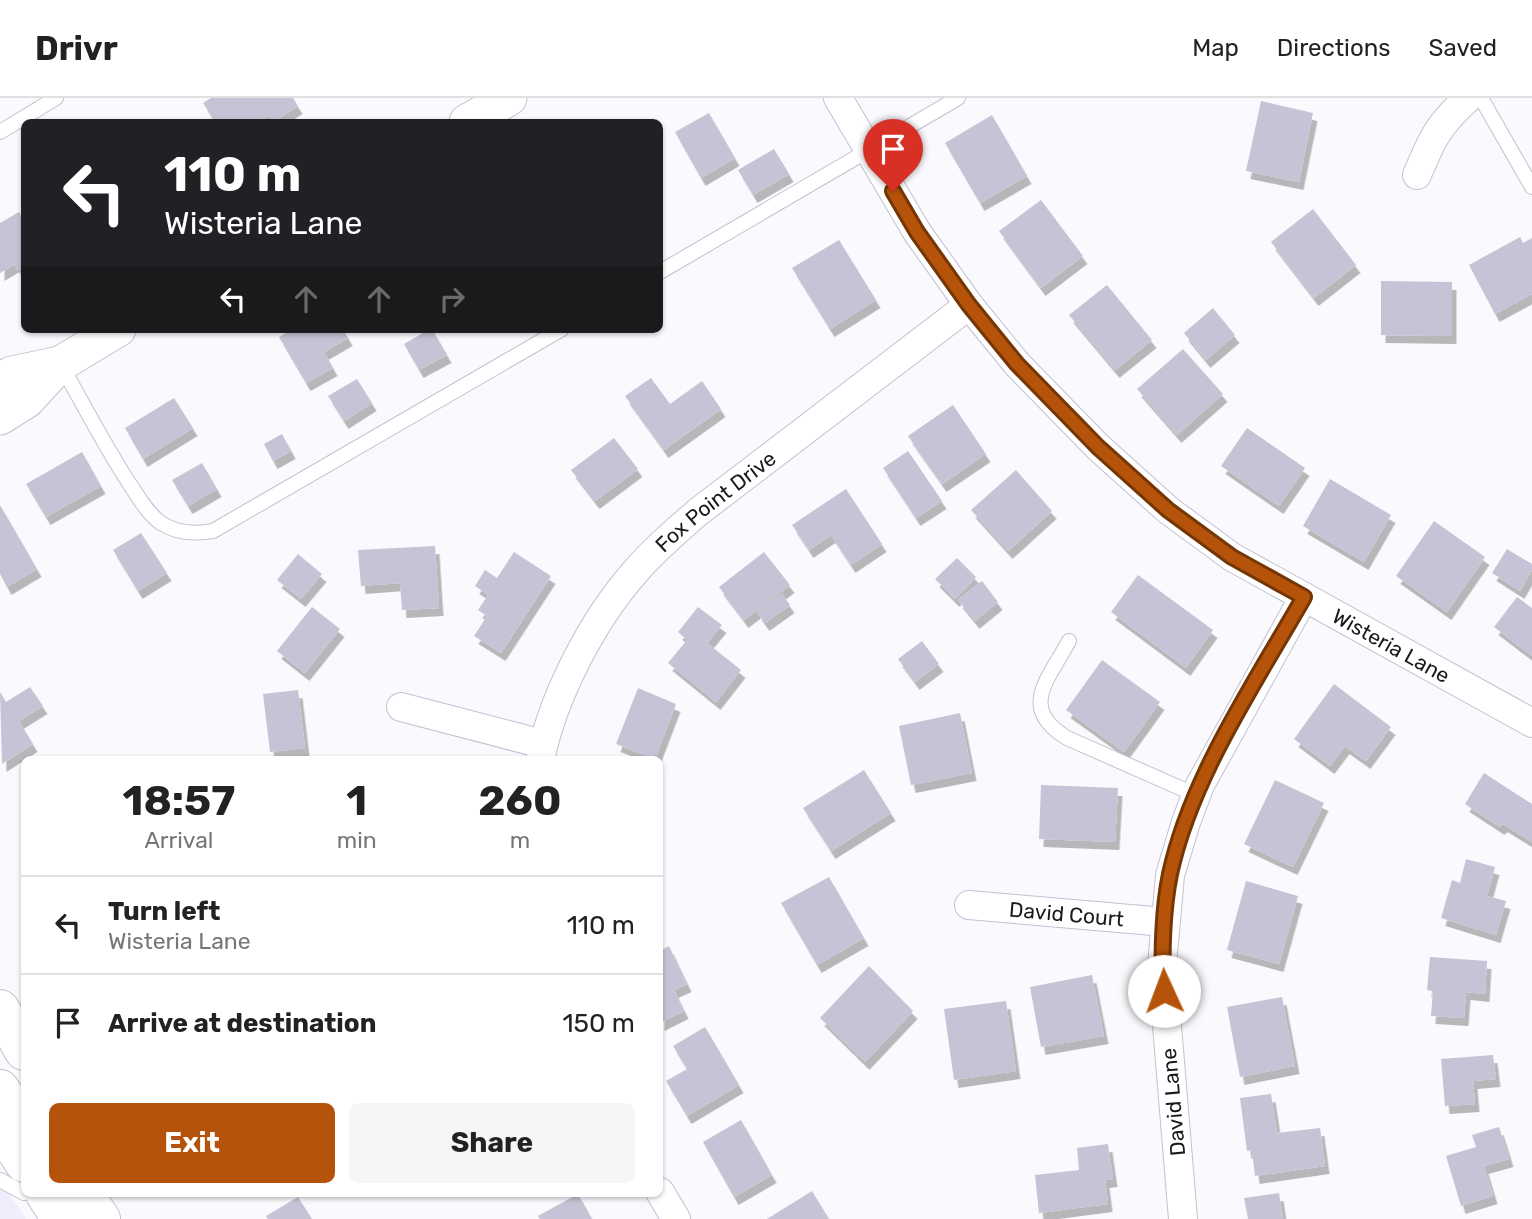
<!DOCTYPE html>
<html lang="en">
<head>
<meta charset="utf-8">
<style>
  body { margin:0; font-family:Rubik,sans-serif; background:#f6f6f6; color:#222; height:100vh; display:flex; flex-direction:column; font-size:26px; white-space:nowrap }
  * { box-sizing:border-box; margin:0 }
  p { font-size:23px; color:#767676 }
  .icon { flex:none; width:38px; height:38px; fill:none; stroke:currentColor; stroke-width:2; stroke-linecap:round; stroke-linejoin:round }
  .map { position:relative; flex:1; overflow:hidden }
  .sheet { position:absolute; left:21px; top:658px; width:642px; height:441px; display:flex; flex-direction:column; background:#fff; border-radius:10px; box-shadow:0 2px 5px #0004 }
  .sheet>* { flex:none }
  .top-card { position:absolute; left:21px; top:21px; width:642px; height:214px; border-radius:10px; box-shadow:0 2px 5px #0004; background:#202124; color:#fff; overflow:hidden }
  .pin { position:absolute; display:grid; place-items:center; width:60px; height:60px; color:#fff; margin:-72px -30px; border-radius:50% 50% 50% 0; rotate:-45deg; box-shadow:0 0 7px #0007 }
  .pin .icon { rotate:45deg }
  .me { position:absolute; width:77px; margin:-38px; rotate:358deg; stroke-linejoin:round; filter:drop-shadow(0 0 5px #0008) }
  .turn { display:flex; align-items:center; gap:24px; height:147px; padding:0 28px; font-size:32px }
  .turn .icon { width:91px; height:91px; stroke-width:2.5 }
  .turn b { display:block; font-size:49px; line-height:60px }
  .lanes { display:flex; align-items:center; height:66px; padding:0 28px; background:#0003; justify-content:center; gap:35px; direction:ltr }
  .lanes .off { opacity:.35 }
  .eta { display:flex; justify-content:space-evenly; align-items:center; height:119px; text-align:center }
  .eta b { font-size:42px; font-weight:700; line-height:49px }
  .primary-button { display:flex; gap:14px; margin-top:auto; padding:14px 28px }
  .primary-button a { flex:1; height:80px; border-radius:10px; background:#b45309; color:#fff; font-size:28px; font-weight:700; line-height:80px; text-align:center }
  .primary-button a+a { background:#f6f6f6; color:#222 }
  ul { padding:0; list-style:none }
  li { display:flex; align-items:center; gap:21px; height:98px; padding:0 28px; border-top:2px solid #e0e0e0 }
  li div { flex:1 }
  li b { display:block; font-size:26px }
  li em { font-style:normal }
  header { display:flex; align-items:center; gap:42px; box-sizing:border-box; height:98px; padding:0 35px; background:#fff; border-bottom:2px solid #e0e0e0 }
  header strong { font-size:33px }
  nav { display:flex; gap:38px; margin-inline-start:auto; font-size:24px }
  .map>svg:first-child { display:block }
</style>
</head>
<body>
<header>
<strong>Drivr</strong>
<nav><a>Map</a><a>Directions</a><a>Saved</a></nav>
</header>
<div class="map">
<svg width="1532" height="1121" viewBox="0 0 1532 1121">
  <defs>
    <filter id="shadow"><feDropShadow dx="4.5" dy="8" stdDeviation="0" flood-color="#0004"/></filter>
  </defs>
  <rect width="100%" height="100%" fill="#faf9fd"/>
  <!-- built -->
  <polygon fill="#f0edfd" points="0,1082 26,1121 0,1121"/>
  <!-- building -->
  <g fill="#c5c3d5" filter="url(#shadow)">
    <polygon points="211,0 293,0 298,8 273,24 269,18 257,24 215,24 203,5"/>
    <polygon points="1261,3 1313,15 1299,84 1246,73"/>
    <polygon points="709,15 735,60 701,80 675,34"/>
    <polygon points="992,17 1027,78 980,105 945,45"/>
    <polygon points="774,51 789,76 753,97 738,72"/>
    <polygon points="1041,102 1083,158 1041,190 999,133"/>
    <polygon points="1313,111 1356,167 1314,200 1271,144"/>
    <polygon points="19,114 24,124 24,169 18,173 15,166 0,175 0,125"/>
    <polygon points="1520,139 1523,145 1532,140 1532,196 1495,216 1469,167"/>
    <polygon points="839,142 876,202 830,231 792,170"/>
    <polygon points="1381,183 1452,184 1452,238 1381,237"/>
    <polygon points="1107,187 1152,242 1115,272 1069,217"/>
    <polygon points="1213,210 1235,237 1206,262 1184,235"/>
    <polygon points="293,231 343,231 348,240 324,254 333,270 306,285 279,239"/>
    <polygon points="430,231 432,231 447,257 419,272 404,246"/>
    <polygon points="1183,251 1223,296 1177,337 1137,291"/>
    <polygon points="651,280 670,306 702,283 721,311 664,352 625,298"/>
    <polygon points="357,281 372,305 344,323 328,298"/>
    <polygon points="174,300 193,330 143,361 125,330"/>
    <polygon points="953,307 986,356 942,386 908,338"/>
    <polygon points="1247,330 1305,370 1279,408 1221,368"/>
    <polygon points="282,336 291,353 273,363 264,346"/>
    <polygon points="614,340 638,371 595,403 571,372"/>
    <polygon points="908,353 942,403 916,420 883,370"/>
    <polygon points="82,354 101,388 46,419 26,386"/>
    <polygon points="202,365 217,391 188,408 172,382"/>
    <polygon points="1016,372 1052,413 1008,453 971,412"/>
    <polygon points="1330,381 1391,417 1364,464 1303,428"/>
    <polygon points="846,391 882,446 851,467 831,437 809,452 792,427"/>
    <polygon points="0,407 37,471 7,489 0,476"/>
    <polygon points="1434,423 1485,459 1447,514 1396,478"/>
    <polygon points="141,435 167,475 138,493 113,452"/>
    <polygon points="435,448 439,510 402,512 400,485 361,488 358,452"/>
    <polygon points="1507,451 1532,466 1532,472 1520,493 1492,475"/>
    <polygon points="514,454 551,478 501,555 474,538 487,518 478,512 488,497 475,488 485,472 497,480"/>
    <polygon points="764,454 790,487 744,522 719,489"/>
    <polygon points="298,456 322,476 301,501 277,482"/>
    <polygon points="957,460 976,479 955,501 935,481"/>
    <polygon points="1138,477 1213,532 1186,570 1111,514"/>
    <polygon points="982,483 998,504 975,523 958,502"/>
    <polygon points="782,496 790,507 765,525 757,514"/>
    <polygon points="1517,499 1532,510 1532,558 1494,529"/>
    <polygon points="312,509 340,531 305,575 277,553"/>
    <polygon points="698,509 722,527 707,545 741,572 716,604 668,565 687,542 678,534"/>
    <polygon points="922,543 939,566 915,584 898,561"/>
    <polygon points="1102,562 1160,604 1124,654 1066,612"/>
    <polygon points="1334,586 1391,629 1366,663 1345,648 1330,668 1294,641"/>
    <polygon points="30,589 43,608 19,623 33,646 2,666 0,594 6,604"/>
    <polygon points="638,590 676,606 655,661 616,646"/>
    <polygon points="298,592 305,650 270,654 263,596"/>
    <polygon points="960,615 972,675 911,687 899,628"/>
    <polygon points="864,672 891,715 831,753 803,710"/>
    <polygon points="1484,675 1532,706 1532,744 1503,726 1500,729 1465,706"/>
    <polygon points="1275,682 1324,705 1293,769 1244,746"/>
    <polygon points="1041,687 1118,690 1115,744 1039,741"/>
    <polygon points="1466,761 1495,769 1487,798 1506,803 1496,837 1441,820 1452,782 1460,785"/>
    <polygon points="829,779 864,840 817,867 781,805"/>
    <polygon points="1246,783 1298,798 1279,866 1227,852"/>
    <polygon points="669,848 687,886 674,892 684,913 660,925 660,853"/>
    <polygon points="1430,859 1487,863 1485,896 1466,894 1464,920 1431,918 1433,893 1427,892"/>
    <polygon points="869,868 913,913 865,964 820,920"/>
    <polygon points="1092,877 1104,938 1041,949 1030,889"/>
    <polygon points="1282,899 1295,968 1240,979 1227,909"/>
    <polygon points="1006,903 1016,973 954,982 944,911"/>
    <polygon points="705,929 739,987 687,1018 666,983 687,971 673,948"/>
    <polygon points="1493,957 1496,981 1473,983 1475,1006 1445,1008 1441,961"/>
    <polygon points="1271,996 1277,1035 1320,1030 1325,1068 1255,1078 1252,1052 1247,1053 1240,1000"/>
    <polygon points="741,1022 772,1077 734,1099 703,1044"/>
    <polygon points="1499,1029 1509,1061 1484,1068 1493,1098 1461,1108 1446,1058 1476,1049 1472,1037"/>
    <polygon points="1108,1046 1113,1081 1105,1082 1108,1106 1039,1115 1035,1077 1079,1072 1077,1050"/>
    <polygon points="812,1093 829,1121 767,1121"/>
    <polygon points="1279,1095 1283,1121 1248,1121 1244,1100"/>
    <polygon points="578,1096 592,1121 540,1121 538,1118"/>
    <polygon points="298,1099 312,1121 268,1121 266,1118"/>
  </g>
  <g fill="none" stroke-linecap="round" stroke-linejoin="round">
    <!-- service casing -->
    <g stroke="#c3c0d2" stroke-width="16">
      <g id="service">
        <polyline points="1481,0 1532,89"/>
        <polyline points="0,34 56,0"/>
        <polyline points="660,174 958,0"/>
        <path d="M61,267C84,307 105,349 131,388C139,400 148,416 161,425C176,435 196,436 213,433L562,231"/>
        <path d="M1069,543C1048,582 1018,610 1067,640L1196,697"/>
        <polyline points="0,1082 24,1095"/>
      </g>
    </g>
    <!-- minor casing -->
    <g stroke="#c3c0d2" stroke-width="30">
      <g id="minor">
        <path id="s1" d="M838,0L917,134L969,207L1017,266L1098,349L1168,412L1232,459L1532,625"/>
        <path d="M1417,77C1432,41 1438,27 1468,0"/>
        <polyline points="401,609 543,646"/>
        <path id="s2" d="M540,662C553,598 592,523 635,474C654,452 676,433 698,414L969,207"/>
        <path id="s3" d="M969,807L1165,824"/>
        <polyline points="660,1094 676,1121"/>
        <polyline points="1183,1121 1162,867 1170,777 1186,724 1200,687 1304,499"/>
      </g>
    </g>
    <!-- tertiary casing -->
    <g stroke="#c3c0d2" stroke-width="37">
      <g id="tertiary">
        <polyline points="467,24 509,0"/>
        <polyline points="0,282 12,276 60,266"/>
        <polyline points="0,319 27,302 60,266 118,231"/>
      </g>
    </g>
    <!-- secondary casing -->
    <g stroke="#c3c0d2" stroke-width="40">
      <g id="secondary">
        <polyline points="0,911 24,953"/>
        <polyline points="0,991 17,1016 24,1021"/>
        <polyline points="0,1028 24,1065"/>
        <polyline points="45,1096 61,1121"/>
        <polyline points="84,1096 101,1121"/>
      </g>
    </g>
    <!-- service -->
    <use href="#service" stroke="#fff" stroke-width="14"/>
    <!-- minor -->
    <use href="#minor" stroke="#fff" stroke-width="28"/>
    <!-- tertiary -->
    <use href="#tertiary" stroke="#fff" stroke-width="35"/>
    <!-- secondary -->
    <use href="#secondary" stroke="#fff" stroke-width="38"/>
  </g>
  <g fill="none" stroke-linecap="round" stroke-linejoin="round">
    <!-- route casing -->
    <g stroke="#753606" stroke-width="18">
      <path id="route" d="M893,93L917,134L969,207L1017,266L1098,349L1168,412L1232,459L1304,499C1255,585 1191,679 1170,776C1163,810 1161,858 1164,893"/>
    </g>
    <!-- route -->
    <use href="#route" stroke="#b45309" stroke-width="12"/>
  </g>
  <g text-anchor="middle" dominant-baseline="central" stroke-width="5" stroke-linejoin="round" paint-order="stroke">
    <!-- street labels -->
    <g font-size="21" fill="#1a191f" stroke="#fff">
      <text stroke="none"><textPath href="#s2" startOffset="320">Fox Point Drive</textPath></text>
      <text stroke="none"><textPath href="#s1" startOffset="793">Wisteria Lane</textPath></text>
      <text stroke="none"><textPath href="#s3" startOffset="98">David Court</textPath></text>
      <text transform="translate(1173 1004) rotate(-95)">David Lane</text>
    </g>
  </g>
</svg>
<div class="pin" style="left:893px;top:93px;background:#d93025"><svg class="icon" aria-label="arrive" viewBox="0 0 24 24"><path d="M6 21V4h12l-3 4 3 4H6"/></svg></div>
<svg class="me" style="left:1164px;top:893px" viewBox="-20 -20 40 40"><circle r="19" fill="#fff"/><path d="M0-13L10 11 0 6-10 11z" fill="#b45309"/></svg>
<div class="top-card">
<div class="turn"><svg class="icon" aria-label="left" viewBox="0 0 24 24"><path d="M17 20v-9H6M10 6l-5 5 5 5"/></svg><div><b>110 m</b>Wisteria Lane</div></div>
<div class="lanes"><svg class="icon" aria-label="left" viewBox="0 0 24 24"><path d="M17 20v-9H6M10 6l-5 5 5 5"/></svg><svg class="icon off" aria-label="ahead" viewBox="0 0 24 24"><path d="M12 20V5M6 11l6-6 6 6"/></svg><svg class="icon off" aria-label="ahead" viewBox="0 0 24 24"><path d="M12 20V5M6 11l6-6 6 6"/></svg><svg class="icon off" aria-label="right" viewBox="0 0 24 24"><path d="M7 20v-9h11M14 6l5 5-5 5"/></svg></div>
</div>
<section class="sheet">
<div class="eta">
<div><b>18:57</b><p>Arrival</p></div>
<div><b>1</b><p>min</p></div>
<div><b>260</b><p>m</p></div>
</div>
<ul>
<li><svg class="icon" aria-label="left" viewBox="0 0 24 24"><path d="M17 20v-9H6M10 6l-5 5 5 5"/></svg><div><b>Turn left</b><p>Wisteria Lane</p></div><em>110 m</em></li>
<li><svg class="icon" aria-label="arrive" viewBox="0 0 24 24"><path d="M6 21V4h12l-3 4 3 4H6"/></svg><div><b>Arrive at destination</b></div><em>150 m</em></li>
</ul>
<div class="primary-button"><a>Exit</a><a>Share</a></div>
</section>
</div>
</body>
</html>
